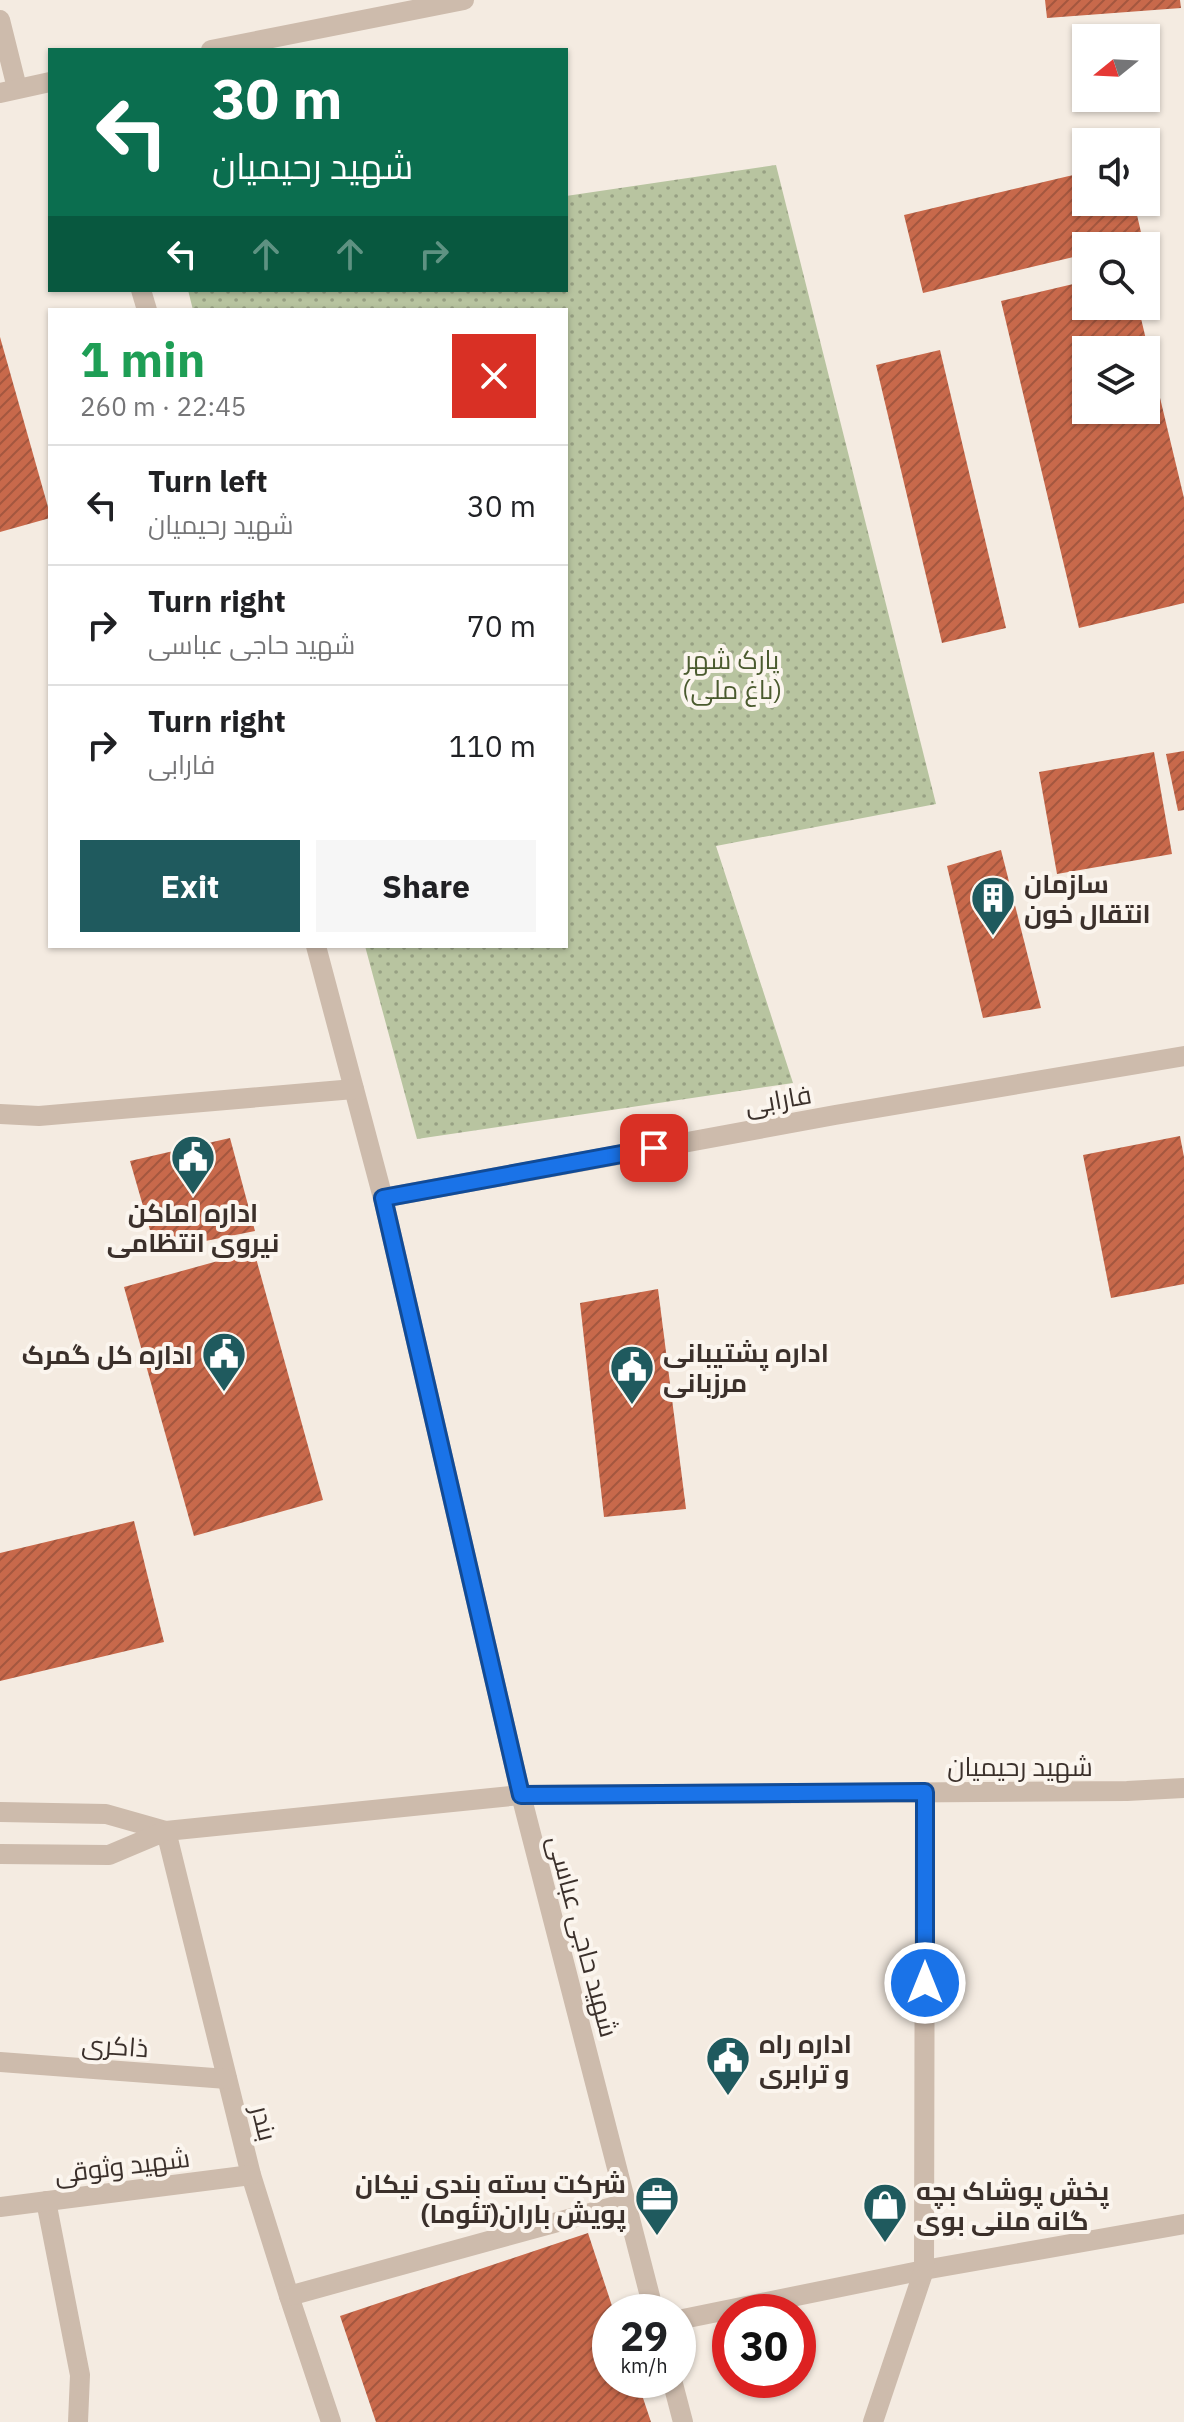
<!DOCTYPE html>
<html lang="en">
<head>
<meta charset="utf-8">
<style>
  body { margin:0; font-family:"IBM Plex Sans",Cairo,sans-serif; background:#f6f6f6; color:#202124; height:100vh; display:flex; flex-direction:column; font-size:30px; white-space:nowrap }
  * { box-sizing:border-box; margin:0 }
  p { font-size:26px; color:#757577 }
  .icon { flex:none; width:44px; height:44px; fill:none; stroke:currentColor; stroke-width:2; stroke-linecap:round; stroke-linejoin:round }
  .map { position:relative; flex:1; overflow:hidden }
  .sheet { position:absolute; left:48px; top:308px; width:520px; height:640px; display:flex; flex-direction:column; background:#fff; border-radius:0px; box-shadow:0 2px 6px #0004 }
  .sheet>* { flex:none }
  .top-card { position:absolute; left:48px; top:48px; width:520px; height:244px; border-radius:0px; box-shadow:0 2px 6px #0004; background:#0b6e4f; color:#fff; overflow:hidden }
  .needle { width:52px; rotate:252deg }
  .tools { position:absolute; left:1072px; top:24px; display:grid; gap:16px }
  .tools a { display:grid; place-items:center; width:88px; height:88px; border-radius:0px; background:#fff; box-shadow:0 2px 6px #0004; font-size:40px }
  .speed { position:absolute; left:592px; top:2294px; display:flex; gap:16px; font-size:40px; font-weight:700; text-align:center }
  .speed>* { display:grid; place-content:center; width:104px; height:104px; border-radius:50%; background:#fff; box-shadow:0 2px 6px #0004; line-height:1 }
  .speed small { font-size:20px; font-weight:400 }
  .speed .limit { border:12px solid #d22; background:#fff; color:#111 }
  .pin { position:absolute; display:grid; place-items:center; width:68px; height:68px; color:#fff; margin:-34px; border-radius:16px; box-shadow:0 4px 12px #0006 }
  .me { position:absolute; width:88px; margin:-44px; rotate:0deg; stroke-linejoin:round; filter:drop-shadow(0 0 6px #0008) }
  .turn { display:flex; align-items:center; gap:28px; height:168px; padding:0 32px; font-size:36px }
  .turn .icon { width:104px; height:104px; stroke-width:2.5 }
  .turn b { display:block; font-size:56px; line-height:68px }
  .lanes { display:flex; align-items:center; height:76px; padding:0 32px; background:#0003; justify-content:center; gap:40px; direction:ltr }
  .lanes .off { opacity:.35 }
  .round { display:grid; place-items:center; flex:none; width:84px; height:84px; border-radius:0px; background:#f6f6f6 }
  .overview { display:flex; align-items:center; justify-content:space-between; height:136px; padding:0 32px }
  h1 { font-size:48px; font-weight:700; line-height:60px; color:#1e9e55 }
  .button { display:flex; gap:16px; margin-top:auto; padding:16px 32px }
  .button a { flex:1; height:92px; border-radius:0px; background:#1f5a5e; color:#fff; font-size:32px; font-weight:700; line-height:92px; text-align:center }
  .button a+a { background:#f6f6f6; color:#202124 }
  ul { padding:0; list-style:none }
  li { display:flex; align-items:center; gap:24px; height:120px; padding:0 32px; border-top:2px solid #e0e0e0 }
  li div { flex:1 }
  li b { display:block; font-size:30px }
  li em { font-style:normal }
  .map>svg:first-child { display:block }
</style>
</head>
<body>
<div class="map">
<svg width="1184" height="2422" viewBox="0 0 1184 2422">
  <defs>
    <pattern id="grass-dots" width="8" height="8" patternUnits="userSpaceOnUse" patternTransform="scale(2)"><rect width="8" height="8" fill="#b8c4a0"/><path d="M2 2h.1M6 6h.1" fill="none" stroke="#97a083" stroke-width="1.8" stroke-linecap="round"/></pattern>
    <pattern id="building-hatch" width="6" height="6" patternUnits="userSpaceOnUse" patternTransform="scale(2)"><rect width="6" height="6" fill="#c8694b"/><path d="M-1 1l2-2M0 6l6-6M5 7l2-2" fill="none" stroke="#a4573f"/></pattern>
  </defs>
  <rect width="100%" height="100%" fill="#f4ebe1"/>
  <!-- grass -->
  <polygon fill="url(#grass-dots)" points="776,165 936,804 716,846 793,1083 417,1139 365,946 566,946 566,310 193,310 188,290 566,290 566,196"/>
  <!-- building -->
  <g fill="url(#building-hatch)" fill-rule="evenodd">
    <polygon points="1045,0 1180,0 1181,8 1047,18"/>
    <polygon points="1086,172 1086,202 1134,202 1143,241 1121,246 1086,246 1086,254 923,293 904,215"/>
    <path d="M1086,281V306H1138L1184,498V603L1079,628L1001,301ZM1086,350H1146V410H1086Z"/>
    <polygon points="0,337 50,514 50,518 0,532"/>
    <polygon points="940,350 1006,628 942,643 876,365"/>
    <polygon points="1184,751 1184,810 1178,811 1166,754"/>
    <polygon points="1154,752 1172,854 1057,874 1039,772"/>
    <polygon points="1001,850 1041,1008 983,1018 947,866"/>
    <polygon points="1180,1136 1184,1157 1184,1284 1111,1298 1083,1155"/>
    <polygon points="230,1138 255,1231 156,1251 130,1161"/>
    <polygon points="254,1251 323,1500 194,1536 124,1287"/>
    <polygon points="658,1289 686,1509 604,1517 580,1303"/>
    <polygon points="134,1521 164,1642 0,1681 0,1553"/>
    <polygon points="588,2233 614,2312 610,2312 610,2380 637,2380 651,2422 376,2422 340,2316"/>
  </g>
  <g fill="none" stroke-linecap="round" stroke-linejoin="round">
    <!-- minor -->
    <g stroke="#cdbbac" stroke-width="20">
      <polyline points="0,20 17,88"/>
      <polyline points="211,50 464,0"/>
      <polyline points="0,93 50,82"/>
      <polyline points="141,290 147,310"/>
      <polyline points="316,946 383,1198 521,1795 654,2312"/>
      <polyline points="0,1114 39,1116 354,1089"/>
      <polyline points="383,1198 835,1115 1184,1056"/>
      <polyline points="0,1812 106,1814 166,1831"/>
      <polyline points="166,1831 251,2175 289,2296 331,2422"/>
      <polyline points="0,1854 109,1855 166,1831 521,1795 1127,1791 1184,1788"/>
      <polyline points="0,2062 227,2079"/>
      <polyline points="46,2201 80,2375 78,2422"/>
      <polyline points="0,2207 251,2175"/>
      <polyline points="289,2296 627,2203"/>
      <polyline points="678,2320 924,2270 1184,2224"/>
      <polyline points="672,2380 683,2422"/>
      <polyline points="873,2422 924,2270 925,1792"/>
    </g>
  </g>
  <g fill="none" stroke-linecap="round" stroke-linejoin="round">
    <!-- route casing -->
    <g stroke="#114b97" stroke-width="20">
      <polyline id="route" points="654,1148 383,1198 521,1795 925,1792 925,1983"/>
    </g>
    <!-- route -->
    <use href="#route" stroke="#1a73e8" stroke-width="14"/>
  </g>
  <!-- icons -->
  <defs>
    <g id="building-pin" transform="scale(2.3)"><path d="M0 17L-7.5 6A9.5 9.5 0 1 1 7.5 6Z" fill="#1f5a5e" stroke="#fbf5ee"/><path d="M-4-6H4V6H1V3H-1V6H-4ZM-2.5-4.3h1.7v1.8h-1.7ZM.8-4.3h1.7v1.8H.8ZM-2.5-1h1.7V.8h-1.7ZM.8-1h1.7V.8H.8Z" fill="#fff"/></g>
    <g id="civic-pin" transform="scale(2.3)"><path d="M0 17L-7.5 6A9.5 9.5 0 1 1 7.5 6Z" fill="#1f5a5e" stroke="#fbf5ee"/><path d="M-.6-6.5H3V-4.5H.6V-3L4-1V1h2V6H-6V1h2V-1L-.6-3ZM-1.2 2.5V6h2.4V2.5Z" fill="#fff"/></g>
    <g id="office-pin" transform="scale(2.3)"><path d="M0 17L-7.5 6A9.5 9.5 0 1 1 7.5 6Z" fill="#1f5a5e" stroke="#fbf5ee"/><path d="M-6-3h4V-5.5h4V-3h4V5H-6ZM-1-4.5V-3h2v-1.5ZM-6 0V1H6V0Z" fill="#fff"/></g>
    <g id="shop-pin" transform="scale(2.3)"><path d="M0 17L-7.5 6A9.5 9.5 0 1 1 7.5 6Z" fill="#1f5a5e" stroke="#fbf5ee"/><path d="M-5-2.5h2.3a2.7 3.5 0 0 1 5.4 0H5L5.5 6h-11ZM-1.5-2.5h3a1.5 2.3 0 0 0-3 0Z" fill="#fff"/></g>
  </defs>
  <g fill-rule="evenodd">
    <use href="#building-pin" x="993" y="898"/>
    <use href="#civic-pin" x="193" y="1157"/>
    <use href="#civic-pin" x="224" y="1354"/>
    <use href="#civic-pin" x="632" y="1367"/>
    <use href="#civic-pin" x="728" y="2058"/>
    <use href="#office-pin" x="657" y="2198"/>
    <use href="#shop-pin" x="885" y="2205"/>
  </g>
  <g text-anchor="middle" dominant-baseline="central" stroke-width="8" stroke-linejoin="round" paint-order="stroke">
    <!-- park labels -->
    <g font-size="26" fill="#4a5a2e" stroke="#fbf5ee">
      <text x="732" y="659">پارک شهر<tspan x="732" dy="30">(باغ ملی)</tspan></text>
    </g>
    <!-- poi labels -->
    <g font-size="26" font-weight="bold" fill="#3b302b" stroke="#fbf5ee" text-anchor="start">
      <text x="1024" y="883">سازمان<tspan x="1024" dy="30">انتقال خون</tspan></text>
      <text x="193" y="1212" text-anchor="middle">اداره اماکن<tspan x="193" dy="30">نیروی انتظامی</tspan></text>
      <text x="663" y="1352">اداره پشتیبانی<tspan x="663" dy="30">مرزبانی</tspan></text>
      <text x="193" y="1354" text-anchor="end">اداره کل گمرک</text>
      <text x="759" y="2043">اداره راه<tspan x="759" dy="30">و ترابری</tspan></text>
      <text x="626" y="2183" text-anchor="end">شركت بسته بندی نيكان<tspan x="626" dy="30">پويش باران(تئوما)</tspan></text>
      <text x="916" y="2190">پخش پوشاک بچه<tspan x="916" dy="30">گانه ملنی بوی</tspan></text>
    </g>
    <!-- street labels -->
    <g font-size="26" fill="#3b302b" stroke="#fbf5ee">
      <text transform="translate(778 1099) rotate(-10)">فارابی</text>
      <text x="1020" y="1766">شهید رحیمیان</text>
      <text transform="translate(584 1936) rotate(75)">شهید حاجی عباسی</text>
      <text transform="translate(115 2045) rotate(4)">ذاکری</text>
      <text transform="translate(265 2123) rotate(76)">بندر</text>
      <text transform="translate(122 2165) rotate(-7)">شهید وثوقی</text>
    </g>
  </g>
</svg>
<div class="tools">
<a><svg class="needle" viewBox="-14 -14 28 28"><path d="M0-13l5 13h-10z" fill="#e53935"/><path d="M0 13l5-13h-10z" fill="#757577"/></svg></a>
<a><svg class="icon" aria-label="sound" viewBox="0 0 24 24"><path d="M4 9h4l5-4v14l-5-4H4zM17 9q2 3 0 6"/></svg></a>
<a><svg class="icon" aria-label="search" viewBox="0 0 24 24"><circle cx="10" cy="10" r="6"/><path d="M15 15l6 6"/></svg></a>
<a><svg class="icon" aria-label="layers" viewBox="0 0 24 24"><path d="M12 4l9 5-9 5-9-5zM3 14l9 5 9-5"/></svg></a>
</div>
<div class="speed"><div>29<small>km/h</small></div><div class="limit">30</div></div>
<div class="pin" style="left:654px;top:1148px;background:#d93025"><svg class="icon" aria-label="arrive" viewBox="0 0 24 24"><path d="M6 21V4h12l-3 4 3 4H6"/></svg></div>
<svg class="me" style="left:925px;top:1983px" viewBox="-20 -20 40 40"><circle r="17" fill="#1a73e8" stroke="#fff" stroke-width="3"/><path d="M0-11L8 9 0 5-8 9z" fill="#fff"/></svg>
<div class="top-card">
<div class="turn"><svg class="icon" aria-label="left" viewBox="0 0 24 24"><path d="M17 20v-9H6M10 6l-5 5 5 5"/></svg><div><b>30 m</b>شهید رحیمیان</div></div>
<div class="lanes"><svg class="icon" aria-label="left" viewBox="0 0 24 24"><path d="M17 20v-9H6M10 6l-5 5 5 5"/></svg><svg class="icon off" aria-label="ahead" viewBox="0 0 24 24"><path d="M12 20V5M6 11l6-6 6 6"/></svg><svg class="icon off" aria-label="ahead" viewBox="0 0 24 24"><path d="M12 20V5M6 11l6-6 6 6"/></svg><svg class="icon off" aria-label="right" viewBox="0 0 24 24"><path d="M7 20v-9h11M14 6l5 5-5 5"/></svg></div>
</div>
<section class="sheet">
<div class="overview"><div><h1>1 min</h1><p>260 m · 22:45</p></div><a class="round" style="background:#d93025;color:#fff"><svg class="icon" aria-label="close" viewBox="0 0 24 24"><path d="M6 6l12 12M18 6L6 18"/></svg></a></div>
<ul>
<li><svg class="icon" aria-label="left" viewBox="0 0 24 24"><path d="M17 20v-9H6M10 6l-5 5 5 5"/></svg><div><b>Turn left</b><p>شهید رحیمیان</p></div><em>30 m</em></li>
<li><svg class="icon" aria-label="right" viewBox="0 0 24 24"><path d="M7 20v-9h11M14 6l5 5-5 5"/></svg><div><b>Turn right</b><p>شهید حاجی عباسی</p></div><em>70 m</em></li>
<li><svg class="icon" aria-label="right" viewBox="0 0 24 24"><path d="M7 20v-9h11M14 6l5 5-5 5"/></svg><div><b>Turn right</b><p>فارابی</p></div><em>110 m</em></li>
</ul>
<div class="button"><a>Exit</a><a>Share</a></div>
</section>
</div>
</body>
</html>
